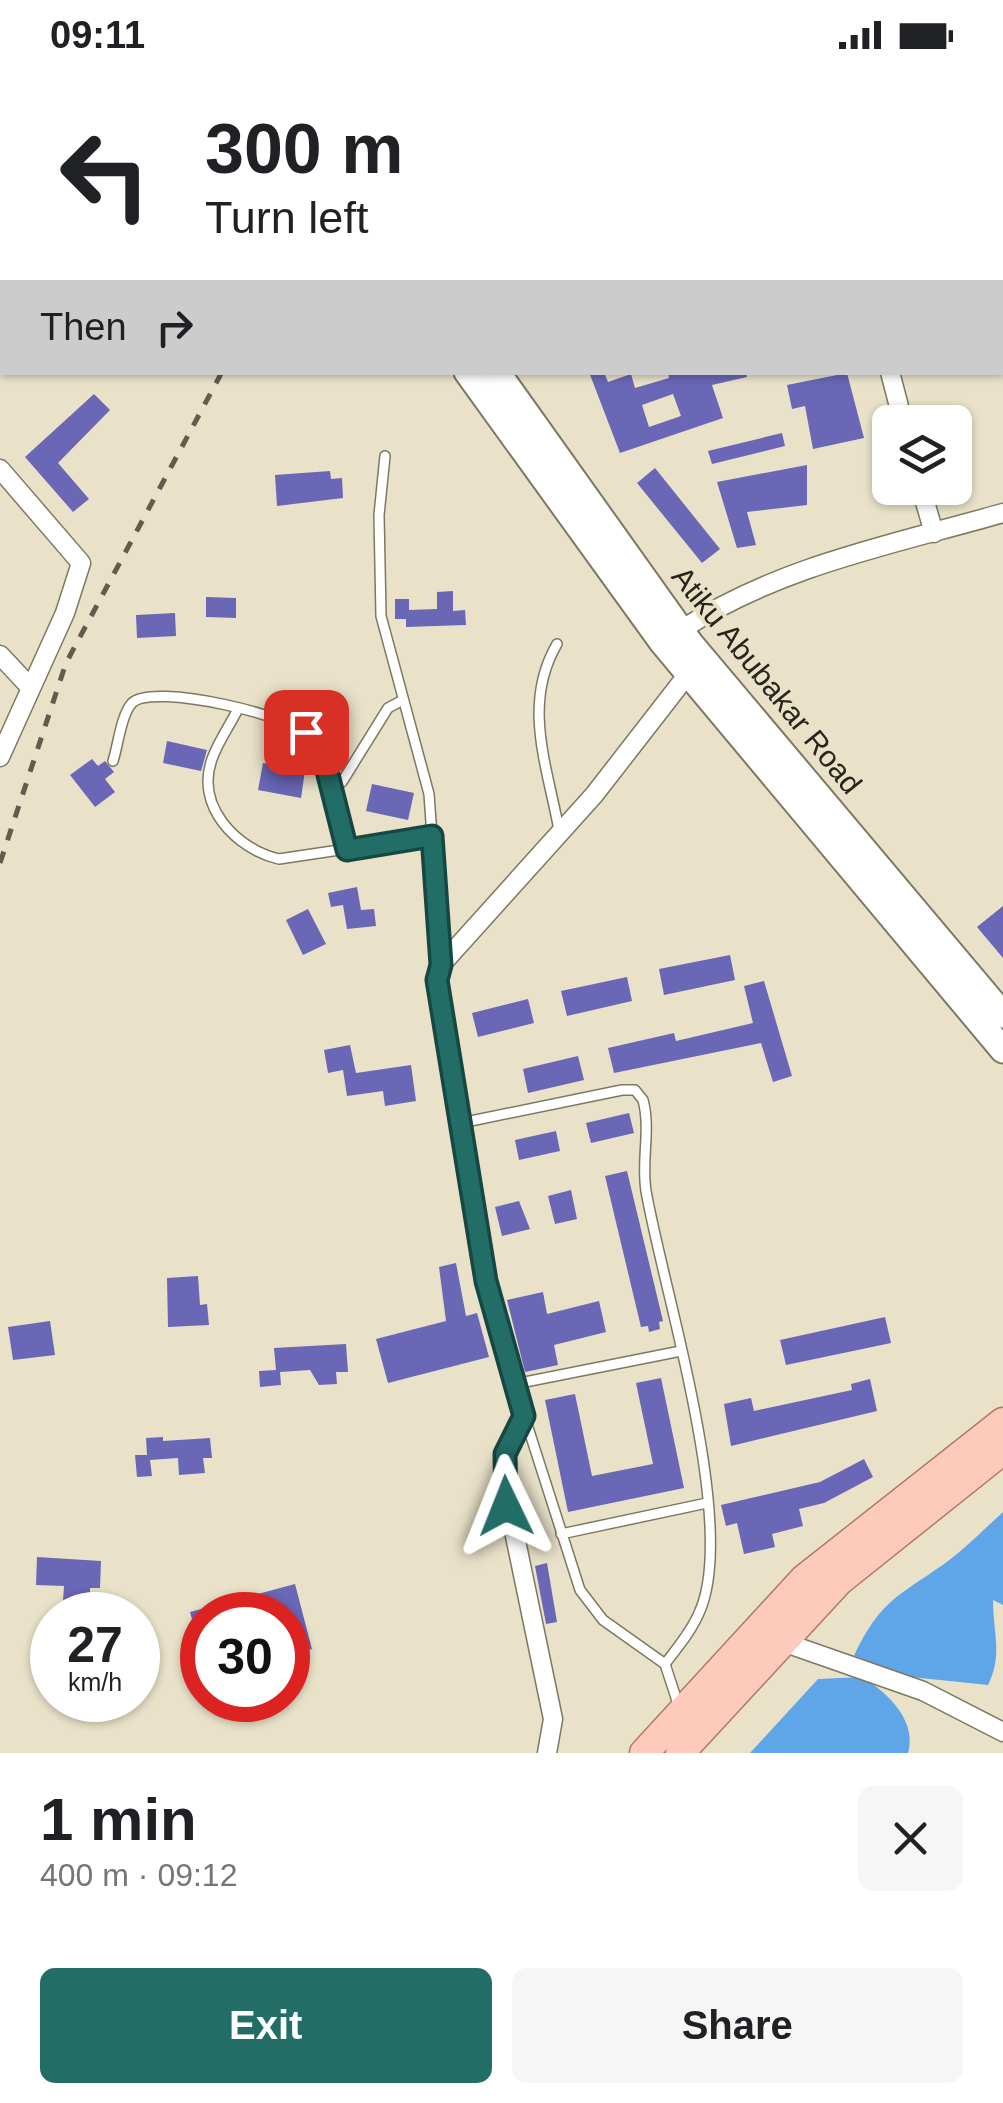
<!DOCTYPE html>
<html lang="en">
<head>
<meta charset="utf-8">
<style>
  body { margin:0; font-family:Helvetica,sans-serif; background:#f6f6f6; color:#202124; height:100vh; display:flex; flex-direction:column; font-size:38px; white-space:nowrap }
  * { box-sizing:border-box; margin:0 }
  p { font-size:32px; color:#757577 }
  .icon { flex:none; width:55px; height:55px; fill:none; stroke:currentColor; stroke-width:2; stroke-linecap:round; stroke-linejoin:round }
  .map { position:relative; height:1683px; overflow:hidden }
  .sheet { display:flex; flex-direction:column; background:#fff; flex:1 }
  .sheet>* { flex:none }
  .top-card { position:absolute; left:0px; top:0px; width:1005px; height:305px; box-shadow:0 2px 8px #0004; background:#fff; color:#202124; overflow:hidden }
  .controls { position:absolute; left:872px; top:335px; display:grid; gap:20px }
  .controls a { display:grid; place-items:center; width:100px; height:100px; border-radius:15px; background:#fff; box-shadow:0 2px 8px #0004; font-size:50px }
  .speed { position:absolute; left:30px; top:1522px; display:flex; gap:20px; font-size:50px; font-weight:700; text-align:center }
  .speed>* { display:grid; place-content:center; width:130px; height:130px; border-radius:50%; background:#fff; box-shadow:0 2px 8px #0004; line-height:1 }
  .speed small { font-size:25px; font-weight:400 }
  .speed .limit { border:15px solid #d22; background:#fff; color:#111 }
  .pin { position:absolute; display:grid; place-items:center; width:85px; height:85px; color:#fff; margin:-42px; border-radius:20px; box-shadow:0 5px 15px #0006 }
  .me { position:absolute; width:110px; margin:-55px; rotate:358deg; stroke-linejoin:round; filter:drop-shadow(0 0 8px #0008) }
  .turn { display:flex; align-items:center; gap:35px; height:210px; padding:0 40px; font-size:45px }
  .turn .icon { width:130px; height:130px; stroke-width:2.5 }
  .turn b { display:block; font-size:70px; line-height:85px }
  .then { display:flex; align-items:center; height:95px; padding:0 40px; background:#0003; gap:20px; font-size:38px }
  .round { display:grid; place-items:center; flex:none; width:105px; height:105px; border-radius:15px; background:#f6f6f6 }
  .head { display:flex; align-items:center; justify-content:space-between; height:170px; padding:0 40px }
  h1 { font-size:60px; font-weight:700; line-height:75px }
  .button { display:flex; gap:20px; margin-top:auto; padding:20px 40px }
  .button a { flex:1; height:115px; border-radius:15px; background:#236d67; color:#fff; font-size:40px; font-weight:700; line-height:115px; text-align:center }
  .button a+a { background:#f6f6f6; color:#202124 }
  .status { display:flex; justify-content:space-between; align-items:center; height:70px; padding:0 50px; background:#fff; direction:ltr }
  .status svg { height:28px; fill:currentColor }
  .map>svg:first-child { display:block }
</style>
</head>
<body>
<div class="status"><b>09:11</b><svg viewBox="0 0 49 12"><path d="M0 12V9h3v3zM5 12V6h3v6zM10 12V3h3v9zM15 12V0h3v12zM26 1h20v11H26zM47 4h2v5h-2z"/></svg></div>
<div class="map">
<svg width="1003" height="1683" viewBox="0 0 1003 1683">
  <rect width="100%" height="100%" fill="#e9e2c9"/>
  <!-- water -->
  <g fill="#5ea6e8">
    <path d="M1003,1442V1535L993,1530C993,1563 1003,1585 988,1615L911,1607L854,1586C880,1531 897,1527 944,1494C965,1479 984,1459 1003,1442Z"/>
    <path d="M863,1607C888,1624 917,1650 908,1683H750L818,1609Z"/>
  </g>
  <!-- building -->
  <g fill="#6967b6" fill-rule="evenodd">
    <path d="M589,302H604L608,312L631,304L635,318L669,308L668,302H746L747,307L712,315L723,348L620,383ZM673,324L681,346L649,357L642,335Z"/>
    <polygon points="847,303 864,368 813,379 805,336 792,339 787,315"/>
    <polygon points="94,324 110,340 58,393 89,429 73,442 25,387"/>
    <polygon points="782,363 785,376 712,394 708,381"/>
    <polygon points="807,395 807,435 747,442 756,475 737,478 717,412"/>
    <polygon points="655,398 720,479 702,493 637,413"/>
    <polygon points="330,401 331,409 342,408 343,428 277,436 275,405"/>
    <polygon points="453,521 453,541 465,540 466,555 406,557 406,549 395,549 395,529 409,529 409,540 437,539 437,522"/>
    <polygon points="206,527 236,528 236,548 206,547"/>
    <polygon points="175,543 176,566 137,568 136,545"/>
    <polygon points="167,671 207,680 201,701 163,693"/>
    <polygon points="92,689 98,696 105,691 114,702 105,709 115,722 95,737 70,705"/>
    <polygon points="263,693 305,701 301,728 258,720"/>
    <polygon points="372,714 414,723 408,750 366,741"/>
    <polygon points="357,817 361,840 374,839 376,856 347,859 343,835 331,837 328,823"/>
    <polygon points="1003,836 1003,888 977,857"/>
    <polygon points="308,839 326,874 303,885 286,850"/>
    <polygon points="730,885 735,910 664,925 659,899"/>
    <polygon points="627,907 632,931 567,946 561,921"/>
    <polygon points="764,911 792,1006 773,1012 761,973 614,1003 608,978 674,963 676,971 753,953 744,916"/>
    <polygon points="528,929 534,953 478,967 472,943"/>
    <polygon points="350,975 356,1003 411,995 416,1031 385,1036 383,1021 347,1026 343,1000 328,1003 324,980"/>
    <polygon points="578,986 584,1010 528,1023 523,999"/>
    <polygon points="629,1043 634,1063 591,1073 586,1053"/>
    <polygon points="556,1061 560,1081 519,1090 515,1070"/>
    <polygon points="627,1101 663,1251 659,1252 660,1259 649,1262 648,1256 641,1257 605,1106"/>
    <polygon points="571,1120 577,1149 555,1154 548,1126"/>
    <polygon points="519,1131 530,1159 502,1166 495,1137"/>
    <polygon points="456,1193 466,1246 477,1243 489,1287 388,1313 376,1269 446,1251 439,1197"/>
    <polygon points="198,1206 200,1235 207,1234 209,1255 168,1257 167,1208"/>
    <polygon points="543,1222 547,1244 599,1231 606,1262 554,1275 558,1295 525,1302 507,1230"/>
    <polygon points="885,1247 891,1273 786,1295 780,1270"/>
    <polygon points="50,1251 55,1285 13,1290 8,1257"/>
    <polygon points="346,1274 348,1302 336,1302 337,1314 319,1315 310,1300 280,1302 281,1315 260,1317 259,1301 276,1300 274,1278"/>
    <polygon points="661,1308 684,1418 568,1442 545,1330 575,1324 592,1406 653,1394 636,1313"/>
    <polygon points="870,1309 877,1341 731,1376 724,1334 751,1328 754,1341 852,1320 851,1314"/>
    <polygon points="163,1367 163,1371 210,1368 212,1388 203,1388 205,1403 179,1405 178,1388 150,1390 152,1406 137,1407 135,1385 147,1385 146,1368"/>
    <polygon points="864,1389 873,1407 824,1433 799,1439 803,1456 772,1464 775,1477 744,1484 737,1453 726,1456 721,1435 820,1412"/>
    <polygon points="37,1487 101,1491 100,1518 90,1518 90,1533 63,1531 64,1516 36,1515"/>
    <polygon points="547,1493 557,1552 546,1554 535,1496"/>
    <polygon points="295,1514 312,1579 288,1585 288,1545 202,1545 202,1575 199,1576 190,1542"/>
  </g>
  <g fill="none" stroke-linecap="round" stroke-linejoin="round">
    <!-- lane casing -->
    <g stroke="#7e7862" stroke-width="12">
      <g id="lane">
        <polyline points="385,386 379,445 381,546 429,724 441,892"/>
        <path d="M557,574C522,634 547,695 559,760"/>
        <path d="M238,639C230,655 218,672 212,689C195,736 236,779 279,789L433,766"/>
        <path d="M113,691C118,676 121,645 132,633C152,612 297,646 315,669C336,697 339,746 347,780"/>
        <polyline points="332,715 342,712 388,638 403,630"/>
        <path d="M461,1053L622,1020H635L643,1030C651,1060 641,1090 646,1121C663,1219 739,1457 699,1543C691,1562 677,1578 665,1594"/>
        <polyline points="515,1314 681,1281"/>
        <polyline points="525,1348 580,1520 603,1550 665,1594 679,1637"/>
        <polyline points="561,1464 707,1433"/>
      </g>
    </g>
    <!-- street casing -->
    <g stroke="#7e7862" stroke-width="21">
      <g id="street">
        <polyline points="802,0 803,2"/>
        <polyline points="316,2 318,0"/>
        <polyline points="442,2 444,0"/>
        <polyline points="464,2 465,0"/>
        <polyline points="1002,244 1003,244"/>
        <polyline points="890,302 903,352"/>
        <polyline points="0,399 81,493 65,543 0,687"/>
        <polyline points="921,418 934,463"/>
        <path d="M681,560C779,496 891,475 1003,443"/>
        <polyline points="0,585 30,617"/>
        <polyline points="780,1571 923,1621 1003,1662"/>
        <polyline points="547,1683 553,1649 504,1413 505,1384 524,1346 486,1211 437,910 441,895 594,725 688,604"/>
      </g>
    </g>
    <!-- secondary casing -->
    <g stroke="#7e7862" stroke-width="29">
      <g id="secondary">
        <polyline points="250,0 252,2"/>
        <polyline points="281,0 282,2"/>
        <polyline points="467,302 662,572 1003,980"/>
        <polyline points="497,302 690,573 1003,945"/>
      </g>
    </g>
    <!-- primary casing -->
    <g stroke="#b27965" stroke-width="31">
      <g id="primary">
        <polyline points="644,1683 804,1509 1003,1352"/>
        <polyline points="680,1683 839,1511 1003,1380"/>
      </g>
    </g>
    <!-- lane -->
    <use href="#lane" stroke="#fff" stroke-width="9"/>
    <!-- street -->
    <use href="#street" stroke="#fff" stroke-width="18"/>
    <!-- secondary -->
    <use href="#secondary" stroke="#fff" stroke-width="25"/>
    <!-- primary -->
    <use href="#primary" stroke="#fecabb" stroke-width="28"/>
    <!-- rail -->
    <g stroke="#605c4e" stroke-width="5" stroke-dasharray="12 12" stroke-linecap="butt">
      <polyline points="386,2 388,0"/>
      <polyline points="0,793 66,593 222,302"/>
    </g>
  </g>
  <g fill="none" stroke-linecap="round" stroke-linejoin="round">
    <!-- route casing -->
    <g stroke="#174743" stroke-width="25">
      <polyline id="route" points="306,662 323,685 347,780 432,766 441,895 437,910 486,1211 524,1346 505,1384 506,1436"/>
    </g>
    <!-- route -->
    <use href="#route" stroke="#236d67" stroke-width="18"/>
  </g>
  <g text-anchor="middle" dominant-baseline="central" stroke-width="8" stroke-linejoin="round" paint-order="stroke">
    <!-- street labels -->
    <g font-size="30" fill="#27241b" stroke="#e9e2c9">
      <text transform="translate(767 610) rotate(51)">Atiku Abubakar Road</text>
    </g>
  </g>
</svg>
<div class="controls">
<a><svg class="icon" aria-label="layers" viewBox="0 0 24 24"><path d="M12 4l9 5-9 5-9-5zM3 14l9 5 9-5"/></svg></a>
</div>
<div class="speed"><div>27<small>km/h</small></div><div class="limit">30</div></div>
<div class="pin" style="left:306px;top:662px;background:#d93025"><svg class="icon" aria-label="arrive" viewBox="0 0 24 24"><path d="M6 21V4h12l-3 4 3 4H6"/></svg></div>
<svg class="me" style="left:506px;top:1436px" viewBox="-20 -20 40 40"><path d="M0-17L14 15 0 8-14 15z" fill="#236d67" stroke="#fff" stroke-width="4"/></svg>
<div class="top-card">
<div class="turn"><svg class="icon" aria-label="left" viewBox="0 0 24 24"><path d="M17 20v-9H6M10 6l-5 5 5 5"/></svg><div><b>300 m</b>Turn left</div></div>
<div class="then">Then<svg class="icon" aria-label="right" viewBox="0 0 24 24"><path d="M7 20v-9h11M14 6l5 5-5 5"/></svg></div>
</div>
</div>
<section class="sheet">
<div class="head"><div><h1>1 min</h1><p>400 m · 09:12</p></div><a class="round"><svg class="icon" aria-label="close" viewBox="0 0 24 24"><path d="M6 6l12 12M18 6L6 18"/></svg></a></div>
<div class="button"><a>Exit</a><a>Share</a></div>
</section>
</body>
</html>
